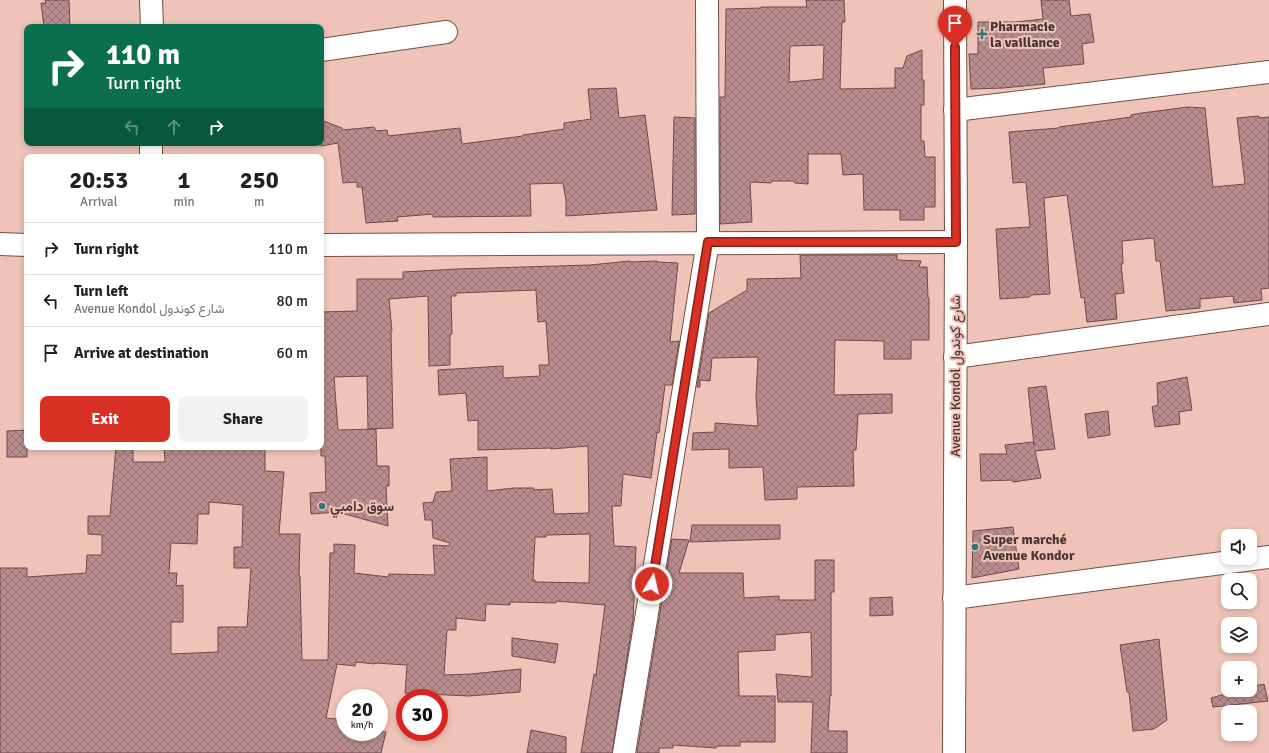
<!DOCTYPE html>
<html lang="en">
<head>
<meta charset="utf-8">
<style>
  body { margin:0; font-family:Signika,Vazirmatn,sans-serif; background:#f2f2f2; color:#222; height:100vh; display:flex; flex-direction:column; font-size:15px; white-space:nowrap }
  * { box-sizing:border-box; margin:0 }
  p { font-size:13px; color:#767676 }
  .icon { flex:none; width:22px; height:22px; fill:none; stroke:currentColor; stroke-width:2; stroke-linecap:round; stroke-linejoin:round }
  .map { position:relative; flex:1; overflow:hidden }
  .sheet { position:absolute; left:24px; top:154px; width:300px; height:296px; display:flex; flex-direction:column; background:#fff; border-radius:8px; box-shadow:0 2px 6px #0003 }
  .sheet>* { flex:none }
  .banner { position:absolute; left:24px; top:24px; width:300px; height:122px; border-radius:8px; box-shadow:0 2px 6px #0003; background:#0b6e4f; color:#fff; overflow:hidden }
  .tools { position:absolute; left:1221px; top:529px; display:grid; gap:8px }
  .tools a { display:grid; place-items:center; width:36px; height:36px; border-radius:8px; background:#fff; box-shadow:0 2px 6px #0003; font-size:20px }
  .speed { position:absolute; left:336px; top:689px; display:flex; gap:8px; font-size:20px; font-weight:700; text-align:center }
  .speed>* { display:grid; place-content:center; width:52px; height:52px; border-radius:50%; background:#fff; box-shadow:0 2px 6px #0003; line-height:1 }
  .speed small { font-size:10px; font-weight:400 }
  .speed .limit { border:6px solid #d22; background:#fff; color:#111 }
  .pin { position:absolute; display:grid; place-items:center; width:34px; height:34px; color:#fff; margin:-41px -17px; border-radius:50% 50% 50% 0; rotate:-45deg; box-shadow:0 0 4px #0007 }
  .pin .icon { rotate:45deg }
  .me { position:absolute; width:44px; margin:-22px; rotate:9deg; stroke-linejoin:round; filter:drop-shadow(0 0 3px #0008) }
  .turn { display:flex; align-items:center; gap:14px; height:84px; padding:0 16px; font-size:18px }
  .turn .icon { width:52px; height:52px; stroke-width:2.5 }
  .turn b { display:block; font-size:28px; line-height:34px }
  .lanes { display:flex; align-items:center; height:38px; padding:0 16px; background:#0003; justify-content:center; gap:20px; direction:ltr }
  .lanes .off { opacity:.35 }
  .eta { display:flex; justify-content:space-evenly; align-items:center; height:68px; text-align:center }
  .eta b { font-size:24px; font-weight:800; line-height:28px }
  .cta { display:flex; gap:8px; margin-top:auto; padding:8px 16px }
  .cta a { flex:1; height:46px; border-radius:8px; background:#d93025; color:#fff; font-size:16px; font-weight:800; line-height:46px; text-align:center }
  .cta a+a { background:#f2f2f2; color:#222 }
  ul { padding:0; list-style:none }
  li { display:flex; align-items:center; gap:12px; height:52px; padding:0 16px; border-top:1px solid #e0e0e0 }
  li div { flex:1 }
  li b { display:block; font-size:15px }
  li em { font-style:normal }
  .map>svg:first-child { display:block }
</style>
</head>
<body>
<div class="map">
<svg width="1269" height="753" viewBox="0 0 1269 753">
  <defs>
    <pattern id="building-cross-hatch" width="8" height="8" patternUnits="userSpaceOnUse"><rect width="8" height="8" fill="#b98d8f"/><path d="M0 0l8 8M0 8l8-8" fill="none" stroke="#987475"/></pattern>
  </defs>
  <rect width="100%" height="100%" fill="#efc3b7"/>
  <!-- building -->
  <g fill="url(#building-cross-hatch)" stroke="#6f484a" fill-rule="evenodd">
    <polygon points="45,0 69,0 70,27 44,27 41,3 46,3"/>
    <path d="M806,0H844L845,22H842L840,89L895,88V68H903L907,56L922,50V80H924V105H921V141H924L925,157H935V207H924V220H900V210H864L863,174L843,175L841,154H808V184L795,183L793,181H773L771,183L750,182L752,222L720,224V97H725L726,9L761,8V7H807ZM824,45L823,79L789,82L790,46Z"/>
    <polygon points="1041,0 1069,0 1071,16 1090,14 1094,42 1082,44 1084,64 1043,68 1045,84 1003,88 971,89 969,54 978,54 978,22 1016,22 1043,19"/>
    <polygon points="616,88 619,118 645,115 657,210 566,216 566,200 563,183 530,184 531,216 433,217 433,214 397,217 398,221 366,223 362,187 357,187 357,182 343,183 338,143 321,146 321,120 342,128 342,130 374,127 376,131 387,130 388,136 460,128 462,144 523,136 523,135 564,129 564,123 591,119 588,89"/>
    <polygon points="1188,107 1205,108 1213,187 1245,184 1237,118 1259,116 1259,118 1269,117 1269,288 1261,289 1262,300 1234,303 1233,296 1200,299 1200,308 1166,311 1160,261 1156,261 1154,238 1122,241 1123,264 1121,264 1124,293 1115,294 1117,319 1087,322 1084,297 1081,298 1067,195 1044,198 1050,294 1030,295 1030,297 1000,299 996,229 1030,227 1026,182 1013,183 1009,132 1059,128 1059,127 1131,117 1131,115 1142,113"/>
    <polygon points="674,117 695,118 695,214 672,215"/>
    <polygon points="800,255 897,255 897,260 921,261 919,267 927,267 928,298 929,298 929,340 911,340 911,359 884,359 884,341 835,340 834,395 892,394 892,413 858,414 856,450 853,450 854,486 797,487 797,499 765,500 763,467 729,468 729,449 692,450 693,433 715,432 715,423 758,426 756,397 758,357 712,358 710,381 700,380 700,387 697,387 709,313 747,290 747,279 801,278"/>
    <path d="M630,261V262L657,261V262L678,263L670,342L679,341L672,385H665L659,433L657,432L651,478L623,474L621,506H612L614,546L636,547L633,620L612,753H581L594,674L596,675L605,605L556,601V603L510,602V605L486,604L485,621L456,618V630H447L444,675L471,674L521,669L520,692L469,696L405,693L407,665L375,663V664L356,662L355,666L337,664L326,718L345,720V732H386L381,753H0V568H27V577L86,573L87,555H102V535L88,534V516H110L116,447H133V462H165L164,447H265V471L284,472L279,534H300L299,576H300L302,660H328L330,553H334V544L355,545L354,573L388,577L389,574L435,575L433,545L449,546L450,543L433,538L432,520H425L423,503L433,502L436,492L452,491L450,459L487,457V491L514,488H534V490L552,489L554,514L589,513L588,446L551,449V448L478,450V420L468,421L466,393L439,395L438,370L503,366V378L540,376L539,365H549L546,321L538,322L536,290L456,293V296H451L452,334L450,335V365L429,366L428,296L389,299L392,331H391L393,428L368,429L367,376L334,377L338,430L376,429L377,466H389V486H386L388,526L338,512L311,514L310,493L326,492L325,456H321V312L357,311V279H403V272L457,269L590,265ZM209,502L243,505L242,547H234V568H251L247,627H218V652L171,654V622H183V585L176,586L177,573H169L171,543L197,544L198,514H209ZM590,534L589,583L535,582V580H533L535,537H546V535Z"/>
    <polygon points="1187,377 1192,410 1179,412 1180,424 1155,427 1152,407 1158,405 1157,383"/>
    <polygon points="1046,386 1055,449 1035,451 1041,478 1013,482 1013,480 981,481 980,454 1007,454 1005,445 1033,442 1034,445 1028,388"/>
    <polygon points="1108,411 1110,435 1088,438 1085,414"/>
    <polygon points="27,430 27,457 7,457 7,431"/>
    <polygon points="692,525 780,525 780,539 690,542"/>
    <polygon points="1013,527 1019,569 972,578 973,531"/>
    <polygon points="672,539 689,540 679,573 743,573 744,598 779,596 779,600 815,600 815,560 834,560 834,592 831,592 831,696 830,695 828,731 847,731 847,753 811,753 813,702 778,702 776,674 812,677 811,632 775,635 775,650 738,652 739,696 775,696 775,742 740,742 740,746 717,746 716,748 673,745 673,748 659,748 659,753 637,753"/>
    <polygon points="892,597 893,615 870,616 870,598"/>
    <polygon points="512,638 558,644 555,663 512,656"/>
    <polygon points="1159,639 1167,720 1154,729 1133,731 1129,692 1127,692 1120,645"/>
    <polygon points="1264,684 1268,701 1213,707 1211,698 1240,690 1250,690 1250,687"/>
    <polygon points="531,730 566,737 566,753 527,753"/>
  </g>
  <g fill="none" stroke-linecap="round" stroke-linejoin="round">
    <!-- minor casing -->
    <g stroke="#744f45" stroke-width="24">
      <g id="minor">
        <polyline points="151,0 152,27"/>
        <polyline points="321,50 446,32"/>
        <polyline points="955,110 1269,72"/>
        <polyline points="151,157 151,143"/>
        <polyline points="0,244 27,245"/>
        <polyline points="321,245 956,242"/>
        <polyline points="955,357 1269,314"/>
        <polyline points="954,598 1269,557"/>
        <polyline points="624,753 708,242 707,0"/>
        <polyline points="954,753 956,242 955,0"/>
      </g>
    </g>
    <!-- minor -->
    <use href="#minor" stroke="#fff" stroke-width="22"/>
  </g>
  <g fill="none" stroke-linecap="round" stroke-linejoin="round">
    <!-- route casing -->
    <g stroke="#8d1f18" stroke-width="10">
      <polyline id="route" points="652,584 708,242 956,242 955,47"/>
    </g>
    <!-- route -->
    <use href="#route" stroke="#d93025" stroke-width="7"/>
  </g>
  <!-- markers -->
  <g fill="#2f7383" stroke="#efc3b7" stroke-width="1.5">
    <path d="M980 28h4v4h4v4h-4v4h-4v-4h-4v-4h4z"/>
    <circle cx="322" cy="506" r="4"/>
    <circle cx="975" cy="547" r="4"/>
  </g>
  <g text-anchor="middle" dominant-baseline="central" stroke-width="4" stroke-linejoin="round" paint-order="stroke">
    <!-- poi labels -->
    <g font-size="14" font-weight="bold" fill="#473631" stroke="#efc3b7" text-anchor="start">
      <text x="990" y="26">Pharmacie<tspan x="990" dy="16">la vaillance</tspan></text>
      <text x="330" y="506">سوق دامبي</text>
      <text x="983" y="539">Super marché<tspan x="983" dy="16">Avenue Kondor</tspan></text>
    </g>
    <!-- street labels -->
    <g font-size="14" fill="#473631" stroke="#efc3b7">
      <text transform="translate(955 376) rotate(-90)">Avenue Kondol شارع كوندول</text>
    </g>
  </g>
</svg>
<div class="tools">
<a><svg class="icon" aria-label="sound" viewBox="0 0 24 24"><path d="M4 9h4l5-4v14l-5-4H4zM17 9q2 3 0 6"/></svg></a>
<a><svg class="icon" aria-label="search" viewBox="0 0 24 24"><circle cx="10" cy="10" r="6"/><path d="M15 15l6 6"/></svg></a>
<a><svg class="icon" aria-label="layers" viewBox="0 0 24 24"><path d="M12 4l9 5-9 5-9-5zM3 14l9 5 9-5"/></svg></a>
<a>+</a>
<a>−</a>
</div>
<div class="speed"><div>20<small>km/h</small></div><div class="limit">30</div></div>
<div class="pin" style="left:955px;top:47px;background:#d93025"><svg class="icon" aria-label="arrive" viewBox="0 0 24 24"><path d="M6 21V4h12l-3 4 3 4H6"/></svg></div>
<svg class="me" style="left:652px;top:584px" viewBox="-20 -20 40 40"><circle r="17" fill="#d93025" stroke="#fff" stroke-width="3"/><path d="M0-11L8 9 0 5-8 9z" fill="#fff"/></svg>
<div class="banner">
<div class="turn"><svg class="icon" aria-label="right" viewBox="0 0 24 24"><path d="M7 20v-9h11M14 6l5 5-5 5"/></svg><div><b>110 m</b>Turn right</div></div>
<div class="lanes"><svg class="icon off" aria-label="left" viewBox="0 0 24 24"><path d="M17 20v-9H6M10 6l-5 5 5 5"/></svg><svg class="icon off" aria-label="ahead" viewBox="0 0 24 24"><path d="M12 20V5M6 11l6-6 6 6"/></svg><svg class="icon" aria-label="right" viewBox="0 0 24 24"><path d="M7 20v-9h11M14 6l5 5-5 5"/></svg></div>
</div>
<section class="sheet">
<div class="eta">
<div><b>20:53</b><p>Arrival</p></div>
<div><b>1</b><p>min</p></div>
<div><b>250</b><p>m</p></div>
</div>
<ul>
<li><svg class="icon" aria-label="right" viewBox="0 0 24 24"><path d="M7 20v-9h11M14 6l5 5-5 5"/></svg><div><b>Turn right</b></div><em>110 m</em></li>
<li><svg class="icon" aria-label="left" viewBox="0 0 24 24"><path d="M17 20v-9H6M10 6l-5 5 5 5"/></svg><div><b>Turn left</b><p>Avenue Kondol شارع كوندول</p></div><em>80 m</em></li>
<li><svg class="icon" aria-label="arrive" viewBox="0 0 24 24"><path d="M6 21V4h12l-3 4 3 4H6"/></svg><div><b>Arrive at destination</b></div><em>60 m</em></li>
</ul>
<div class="cta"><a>Exit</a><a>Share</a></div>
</section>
</div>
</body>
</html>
